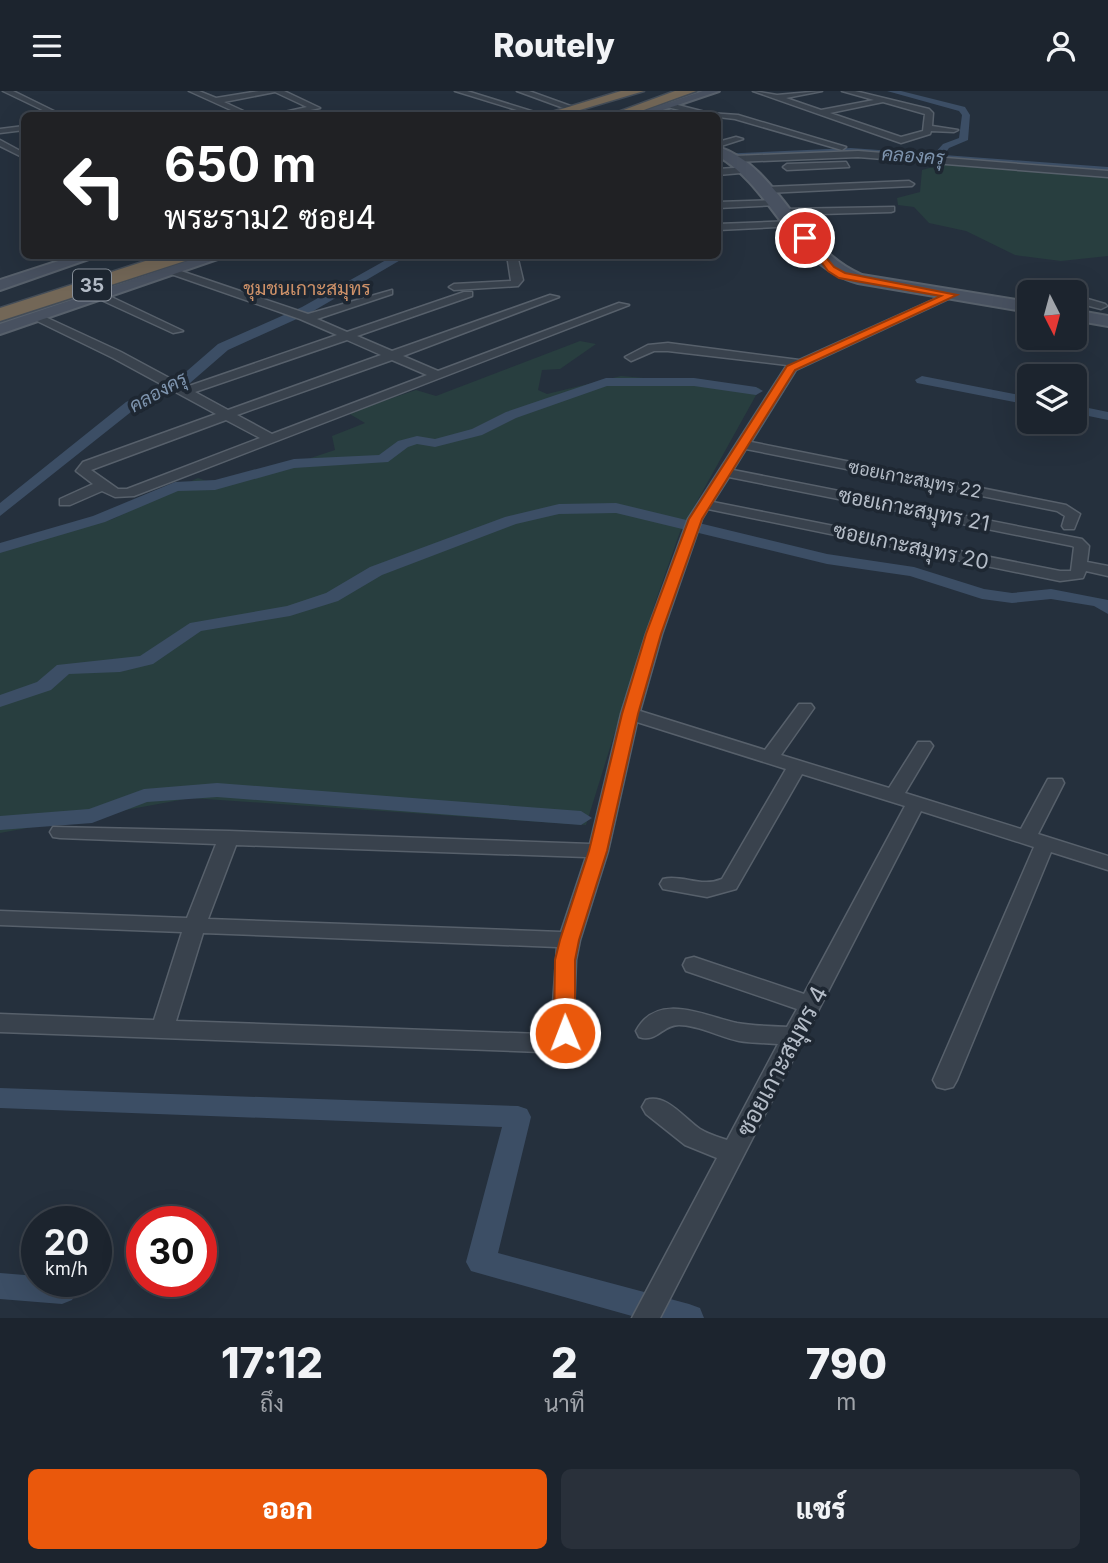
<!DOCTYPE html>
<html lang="th">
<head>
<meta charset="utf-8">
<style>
  body { margin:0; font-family:Inter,Sarabun,sans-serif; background:#29303a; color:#f1f3f6; height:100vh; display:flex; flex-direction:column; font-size:26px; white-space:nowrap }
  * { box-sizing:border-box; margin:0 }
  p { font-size:23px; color:#a0a4aa }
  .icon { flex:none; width:38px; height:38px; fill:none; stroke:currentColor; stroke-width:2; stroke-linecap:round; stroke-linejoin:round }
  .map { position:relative; height:1227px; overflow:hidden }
  .sheet { display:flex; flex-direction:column; background:#1c242e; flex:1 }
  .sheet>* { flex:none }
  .top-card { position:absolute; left:21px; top:21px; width:700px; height:147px; border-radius:10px; box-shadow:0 7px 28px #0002,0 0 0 2px #3a414a; background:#202124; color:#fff; overflow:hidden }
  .needle { width:46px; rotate:174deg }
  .controls { position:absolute; left:1017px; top:189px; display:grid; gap:14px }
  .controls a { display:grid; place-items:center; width:70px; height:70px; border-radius:10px; background:#1c242e; box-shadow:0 7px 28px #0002,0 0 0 2px #3a414a; font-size:35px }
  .speed { position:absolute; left:21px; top:1115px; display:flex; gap:14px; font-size:35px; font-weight:700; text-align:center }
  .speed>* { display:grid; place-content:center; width:91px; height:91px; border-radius:50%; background:#1c242e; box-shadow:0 7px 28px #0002,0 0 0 2px #3a414a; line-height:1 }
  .speed small { font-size:18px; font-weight:400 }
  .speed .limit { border:10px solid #d22; background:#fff; color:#111 }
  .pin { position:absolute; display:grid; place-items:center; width:60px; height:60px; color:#fff; margin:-30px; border:4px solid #fff; border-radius:50%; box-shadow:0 2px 7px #0007 }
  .me { position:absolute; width:77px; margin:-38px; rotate:359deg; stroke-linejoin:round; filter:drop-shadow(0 0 5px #0008) }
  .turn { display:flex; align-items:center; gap:24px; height:147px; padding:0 28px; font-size:32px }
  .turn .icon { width:91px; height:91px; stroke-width:2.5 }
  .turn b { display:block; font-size:49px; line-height:60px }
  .eta { display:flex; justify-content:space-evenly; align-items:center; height:119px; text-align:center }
  .eta b { font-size:42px; font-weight:800; line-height:49px }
  .button { display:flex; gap:14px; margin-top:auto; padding:14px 28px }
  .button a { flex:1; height:80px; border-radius:10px; background:#ea580c; color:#fff; font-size:28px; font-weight:800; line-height:80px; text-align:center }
  .button a+a { background:#29303a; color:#f1f3f6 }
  header { display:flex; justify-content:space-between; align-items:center; height:91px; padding:0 28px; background:#1c242e; font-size:32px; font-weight:800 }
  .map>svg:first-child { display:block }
</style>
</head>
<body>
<header><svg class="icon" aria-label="menu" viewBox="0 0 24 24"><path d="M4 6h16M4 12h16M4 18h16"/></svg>Routely<svg class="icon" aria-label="person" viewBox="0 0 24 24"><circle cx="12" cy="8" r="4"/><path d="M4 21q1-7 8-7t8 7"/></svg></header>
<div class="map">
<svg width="1108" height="1227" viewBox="0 0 1108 1227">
  <rect width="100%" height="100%" fill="#25303d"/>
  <!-- green -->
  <g fill="#283e3f">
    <polygon points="950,71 1108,86 1108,165 1061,170 1015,164 966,140 929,132 914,116 898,114 897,107 920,101 922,79"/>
    <polygon points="580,250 596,253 560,278 542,279 538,299 547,303 621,285 760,297 680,441 655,512 586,734 191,707 0,742 0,460 113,428 198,387 223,396 335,359 332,345 365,332 348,322 416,299 436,305"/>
  </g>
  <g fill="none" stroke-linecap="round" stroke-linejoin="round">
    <!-- canal -->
    <g fill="#3c4e65" fill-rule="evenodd">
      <polygon points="887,0 901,0 965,16 970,24 968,49 949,57 944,64 1108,76 1108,82 851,63 718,69 718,63 851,57 934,63 943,53 959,47 962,24 959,20"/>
      <polygon points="395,164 409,164 310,222 228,259 190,292 136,317 0,425 0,412 126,311 180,286 218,253 302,216"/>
      <polygon points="922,285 1029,306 1029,314 917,292 915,289"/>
      <polygon points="606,287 694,287 756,296 763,300 756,304 694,295 607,295 516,327 482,344 435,356 417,353 408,356 388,371 294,377 215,399 178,400 105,431 0,462 0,452 93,425 175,391 215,389 294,368 379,364 398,350 417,345 435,348 472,338 506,321"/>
      <polygon points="1074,314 1108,321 1108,329 1074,322"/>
      <polygon points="616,412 827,463 914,476 984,498 1012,502 1051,498 1108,509 1108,523 1094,515 1051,508 1012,512 982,508 910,485 827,473 616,422 559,423 516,433 382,484 338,510 290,525 201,540 153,573 120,581 69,583 51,599 0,616 0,604 37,591 57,574 140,565 190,532 287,515 326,502 370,476 505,426 559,413"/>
      <polygon points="217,692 581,720 592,727 581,734 217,706 147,711 92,732 0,739 0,725 89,718 144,698"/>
      <polygon points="0,997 518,1015 527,1018 531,1026 498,1162 689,1213 700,1217 704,1227 639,1227 471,1180 466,1171 502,1036 0,1017"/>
      <polygon points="0,1182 37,1185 37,1190 71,1190 77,1200 72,1209 62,1213 0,1208"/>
    </g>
    <!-- street casing -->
    <g stroke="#57606b" stroke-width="3">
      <g id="street">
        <polygon points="3,0 13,0 62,24 53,24"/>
        <polygon points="189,0 199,0 216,7 259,0 284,0 320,17 286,24 271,24 307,16 275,1 224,11 252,24 242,24"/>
        <polygon points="455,0 467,0 544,24 533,24"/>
        <polygon points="517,0 529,0 576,17 569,19"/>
        <path d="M753,0L777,4L822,0L786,7L821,19L874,9L842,0H855L929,18L933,22L932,35L958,39L954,41L931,40L930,43L901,52ZM883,11L925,23L923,40L901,46L830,22Z"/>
        <polygon points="670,12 709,22 738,24 846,56 842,59 735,28 701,24 667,16"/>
        <polygon points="24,35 24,39 0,42 0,38"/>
        <polygon points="736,46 743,48 718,56 718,51"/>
        <polygon points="0,49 24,62 24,67 0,55"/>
        <polygon points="858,60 1108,80 1108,86 858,66 735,71 731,68 735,65"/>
        <polygon points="846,71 849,76 787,79 783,76 787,73"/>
        <polygon points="749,76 752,81 718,84 718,78"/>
        <polygon points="909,90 914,93 912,95 767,102 762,99 767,96"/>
        <polygon points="780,109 780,113 777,114 718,117 718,111"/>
        <polygon points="894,116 894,120 891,121 785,124 780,121 785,118"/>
        <polygon points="793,130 798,133 796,135 718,139 718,133"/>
        <polygon points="507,164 517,164 523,189 518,195 454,199 449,196 454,193 511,190"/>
        <path d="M175,178L308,223L392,199V203L317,228L347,241L464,201H472V205L357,245L392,260L550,204L559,206L403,265L438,280L619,212L629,214L134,405L115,406L102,400L70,414H60V408L93,393L76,380L83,371L216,323L113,267L33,228V224H41L121,261L186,296L337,244L300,228L171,183V179ZM347,249L381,264L228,319L195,301ZM392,269L427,284L272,343L237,324ZM226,329L260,347L127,398H118L91,379Z"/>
        <path d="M948,202L957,204L796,279L751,351L1066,414L1080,423L1074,438H1064L1062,435L1065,425L1057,420L746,358L733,379L1082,448L1089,455L1087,471L1108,475V485L1086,480L1083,487L1060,490L708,418L702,428L662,543L640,620L765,659L799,613H811L814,617L781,664L889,697L918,651H930L933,655L905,702L1021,738L1048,688H1062L1064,692L1038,743L1108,765V779L1051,761L957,989L953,996L945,998L937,996L933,989L1034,756L921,720L660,1227H632L717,1067L685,1054L646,1023L642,1016L646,1009C666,1002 684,1027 700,1038C708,1043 718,1046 727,1049L778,953C765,952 751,952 739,950C719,946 699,934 679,934C662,934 657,952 639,946L636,940C657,900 704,925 737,932C753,935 771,935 787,936L797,918L686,880L683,874L686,868L694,866L804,903L905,715L802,683L736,798L707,806L663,798L660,793L663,788C682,783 701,797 722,788L786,678L637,631L608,760L580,849L576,869L573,947L570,953L541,961L0,941V923L154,929L182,841L0,834V820L187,827L216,753L60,747L53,746L50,741L53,736L229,740L590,753L621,623L646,543L688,428L787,274L668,260H654L631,270L625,266L648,254L668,252L799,269ZM729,386L1072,455L1074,456L1071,480H1060L713,411ZM236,754L586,766L561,841L208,828ZM203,842L557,856L551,941L541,943L176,930Z"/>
        <polygon points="97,203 105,203 183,240 173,242 97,207"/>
        <polygon points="1074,204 1105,213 1107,215 1101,218 1074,211"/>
      </g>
    </g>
    <!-- secondary casing -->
    <g stroke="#57606b" stroke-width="4">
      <g id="secondary">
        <polygon points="703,0 719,0 648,24 632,24"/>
        <path d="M718,56C779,75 798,157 862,184L1029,211V221L858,192C793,176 773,97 718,65Z"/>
        <polygon points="77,164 100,164 0,199 0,189"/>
        <polygon points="206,164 229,164 0,243 0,233"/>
        <polygon points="1074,219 1108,225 1108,235 1074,229"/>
      </g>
    </g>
    <!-- highway casing -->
    <g stroke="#444d58" stroke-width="3">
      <g id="highway">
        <polygon points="621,0 644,0 563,24 542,24"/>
        <polygon points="675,0 696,0 630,24 610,24"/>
        <polygon points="164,164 193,164 191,168 0,230 0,217"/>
      </g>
    </g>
    <!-- street -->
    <use href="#street" fill="#39424d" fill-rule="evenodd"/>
    <!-- secondary -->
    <use href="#secondary" fill="#485160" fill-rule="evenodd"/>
    <!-- highway -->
    <use href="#highway" fill="#736757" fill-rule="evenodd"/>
  </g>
  <!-- route -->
  <polygon fill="#ea580c" stroke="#983908" stroke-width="2" points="802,145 808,145 834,176 845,182 957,204 795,279 702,428 661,543 638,623 607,760 579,849 575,869 575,942 572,947 557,947 554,942 555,869 560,849 589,760 622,623 646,543 689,428 787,275 941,205 839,187 828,180"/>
  <g text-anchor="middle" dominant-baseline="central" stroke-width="7" stroke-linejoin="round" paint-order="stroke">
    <!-- far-street labels -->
    <g font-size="18" fill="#b5bdc8" stroke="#1e2732">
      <text transform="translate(915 388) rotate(11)">ซอยเกาะสมุทร 22</text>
    </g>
    <!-- far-water labels -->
    <g font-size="19" font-style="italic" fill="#7e94ae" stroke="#1e2732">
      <text transform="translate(913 65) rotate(4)">คลองครุ</text>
      <text transform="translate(158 301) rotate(-29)">คลองครุ</text>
    </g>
    <!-- shield labels -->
    <rect fill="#1e2732" stroke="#88909b" stroke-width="2" x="73" y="178.5" width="38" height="31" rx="5"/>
    <g font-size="19" font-weight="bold" fill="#b5bdc8">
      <text x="92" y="194">35</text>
    </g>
    <!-- far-neighbourhood labels -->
    <g font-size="19" fill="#cf9269" stroke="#1e2732">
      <text x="307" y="197">ชุมชนเกาะสมุทร</text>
    </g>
    <!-- street labels -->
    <g font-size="21" fill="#b5bdc8" stroke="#1e2732">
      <text transform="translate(914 418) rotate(11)">ซอยเกาะสมุทร 21</text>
      <text transform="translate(911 455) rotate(12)">ซอยเกาะสมุทร 20</text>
    </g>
    <!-- near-street labels -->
    <g font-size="24" fill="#b5bdc8" stroke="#1e2732">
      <text transform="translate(782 970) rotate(-62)">ซอยเกาะสมุทร 4</text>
    </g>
  </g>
</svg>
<div class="controls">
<a><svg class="needle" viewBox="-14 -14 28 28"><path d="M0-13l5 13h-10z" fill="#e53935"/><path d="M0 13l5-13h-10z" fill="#a0a4aa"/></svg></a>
<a><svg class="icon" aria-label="layers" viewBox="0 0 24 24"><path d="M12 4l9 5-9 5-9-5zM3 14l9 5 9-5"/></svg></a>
</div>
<div class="speed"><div>20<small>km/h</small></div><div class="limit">30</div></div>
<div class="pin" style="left:805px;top:147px;background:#d93025"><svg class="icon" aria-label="arrive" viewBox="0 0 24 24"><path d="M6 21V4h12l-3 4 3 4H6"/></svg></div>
<svg class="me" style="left:565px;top:942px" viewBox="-20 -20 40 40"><circle r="17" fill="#ea580c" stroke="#fff" stroke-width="3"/><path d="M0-11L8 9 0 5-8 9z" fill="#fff"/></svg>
<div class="top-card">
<div class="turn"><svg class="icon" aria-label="left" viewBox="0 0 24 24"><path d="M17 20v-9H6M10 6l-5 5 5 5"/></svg><div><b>650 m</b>พระราม2 ซอย4</div></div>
</div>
</div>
<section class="sheet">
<div class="eta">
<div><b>17:12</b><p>ถึง</p></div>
<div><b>2</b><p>นาที</p></div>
<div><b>790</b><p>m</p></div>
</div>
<div class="button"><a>ออก</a><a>แชร์</a></div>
</section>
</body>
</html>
